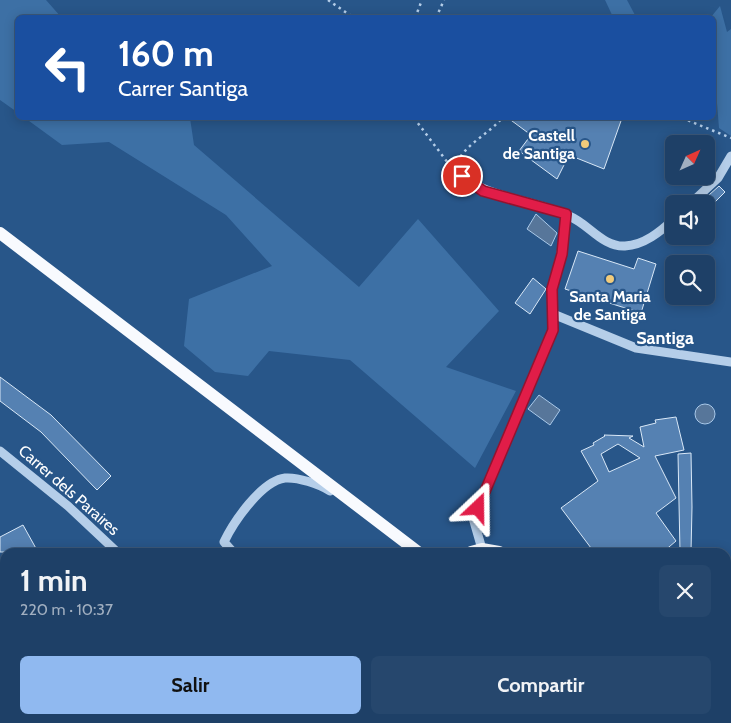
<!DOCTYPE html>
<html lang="es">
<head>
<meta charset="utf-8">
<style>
  body { margin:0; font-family:Cabin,sans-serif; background:#26476d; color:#f1f3f6; height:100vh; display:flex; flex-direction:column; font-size:19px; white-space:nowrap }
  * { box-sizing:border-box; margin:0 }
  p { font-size:16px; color:#a1afc0 }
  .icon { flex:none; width:28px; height:28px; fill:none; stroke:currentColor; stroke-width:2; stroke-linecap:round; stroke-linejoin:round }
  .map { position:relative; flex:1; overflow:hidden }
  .drawer { position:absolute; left:0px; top:548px; width:731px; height:176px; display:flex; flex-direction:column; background:#1e4067; border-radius:15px 15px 0 0; box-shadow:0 2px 12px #0003,0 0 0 1px #3c597b }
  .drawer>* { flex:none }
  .top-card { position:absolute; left:15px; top:15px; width:701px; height:105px; border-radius:8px; box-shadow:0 2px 12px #0003,0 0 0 1px #3c597b; background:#1a4fa0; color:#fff; overflow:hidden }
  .needle { width:32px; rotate:45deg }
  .fabs { position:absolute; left:665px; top:135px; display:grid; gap:10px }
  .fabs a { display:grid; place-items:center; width:50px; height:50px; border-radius:8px; background:#1e4067; box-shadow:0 2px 12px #0003,0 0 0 1px #3c597b; font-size:25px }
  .pin { position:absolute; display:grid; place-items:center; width:42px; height:42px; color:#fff; margin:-21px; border:2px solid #fff; border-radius:50%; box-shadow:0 1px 5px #0007 }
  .me { position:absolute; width:55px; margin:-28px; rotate:23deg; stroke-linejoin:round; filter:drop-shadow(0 0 4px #0008) }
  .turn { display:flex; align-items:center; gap:18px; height:105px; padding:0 20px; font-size:22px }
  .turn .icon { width:65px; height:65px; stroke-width:2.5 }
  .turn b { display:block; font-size:35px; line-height:42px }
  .round { display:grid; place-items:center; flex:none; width:52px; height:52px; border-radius:8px; background:#26476d }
  .summary { display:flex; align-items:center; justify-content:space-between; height:85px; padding:0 20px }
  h1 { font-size:30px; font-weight:800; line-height:38px }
  .action { display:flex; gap:10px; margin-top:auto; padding:10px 20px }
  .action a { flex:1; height:58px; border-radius:8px; background:#90b9f0; color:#111; font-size:20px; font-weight:800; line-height:58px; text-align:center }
  .action a+a { background:#26476d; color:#f1f3f6 }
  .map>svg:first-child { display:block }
</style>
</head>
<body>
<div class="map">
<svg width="731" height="723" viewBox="0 0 731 723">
  <rect width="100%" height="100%" fill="#285689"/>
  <!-- green -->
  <g fill="#3d70a5">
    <polygon points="0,0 46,0 61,17 18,18 17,112 0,100"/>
    <polygon points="605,0 627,0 636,17 613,17"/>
    <polygon points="720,6 727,32 731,29 731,136 719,128 714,66 714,18 711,17"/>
    <polygon points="25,118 190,118 194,145 359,287 418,219 499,311 446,367 516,391 475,468 350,360 269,351 248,376 215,372 184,346 189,299 272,266 226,215 109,142 62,145"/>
  </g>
  <!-- water -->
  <g fill="#57769a" stroke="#aac9e9">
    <polygon points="536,214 557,233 551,246 527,229"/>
    <polygon points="539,395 560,410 550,425 528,409"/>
    <circle cx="705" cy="414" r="10"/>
  </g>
  <!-- building -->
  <g fill="#5581b2" stroke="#d9e8f7" fill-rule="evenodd">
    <polygon points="508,118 622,118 604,169 569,155 557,179 519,151 531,135"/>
    <polygon points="719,186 725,192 713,204 699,204"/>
    <polygon points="578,251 634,269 638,258 656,264 641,313 565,289"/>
    <polygon points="533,278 546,289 530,314 515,303"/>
    <polygon points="0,377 51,415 111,476 97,490 41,432 0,401"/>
    <path d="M676,417L684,450L655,456L676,498L656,513L676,541L663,552H594L561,508L598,481L581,451L594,445L593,443L605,436L604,435L633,436L629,438L644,447L640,427L656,423L655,420ZM618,444L640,458L609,472L601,454Z"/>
    <polygon points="691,453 692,507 691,552 680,552 678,454"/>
    <polygon points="23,525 38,552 0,552 0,537"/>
  </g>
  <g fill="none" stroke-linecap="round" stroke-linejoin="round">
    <!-- path -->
    <g stroke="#b5cee9" stroke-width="2.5" stroke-dasharray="2.5 4" stroke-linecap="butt">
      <polyline points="328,0 354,18"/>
      <polyline points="415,18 422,0"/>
      <polyline points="436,18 444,0"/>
      <polyline points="414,118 448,163"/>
      <polyline points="682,118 731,138"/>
      <path d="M457,162C467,143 489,134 502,118"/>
    </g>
    <!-- minor -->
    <g stroke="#b5cee9" stroke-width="9">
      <path d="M454,170C487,200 530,198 569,216C589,224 602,247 625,246C644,245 660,232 674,219"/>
      <polyline points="690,204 718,178 731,156"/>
      <polyline points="553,314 636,348 731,362"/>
      <polyline points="0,451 68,506 117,552"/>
      <polyline points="482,549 473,518 553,330 553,289 561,254 566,214"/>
      <path d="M233,552L224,542C233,523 261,481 285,478C298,477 319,484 330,491"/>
      <polyline points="530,719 545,723"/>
      <polyline points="632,719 635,723"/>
      <polyline points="321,723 322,719"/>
    </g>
    <!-- major -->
    <g stroke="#f8fafe" stroke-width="12">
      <polyline points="0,233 418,552"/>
      <polyline points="471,552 482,549 499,552"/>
      <polyline points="652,719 658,723"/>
      <polyline points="259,723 267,719"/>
    </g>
  </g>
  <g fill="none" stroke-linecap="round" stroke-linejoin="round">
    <!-- route casing -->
    <g stroke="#92132f" stroke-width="12">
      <polyline id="route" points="462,176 483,191 566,214 562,254 552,289 553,330 478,508"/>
    </g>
    <!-- route -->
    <use href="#route" stroke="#e11d48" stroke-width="9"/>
  </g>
  <!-- markers -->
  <g fill="#f1cb7b" stroke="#285689" stroke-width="2">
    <circle cx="585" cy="144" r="5"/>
    <circle cx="610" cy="279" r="5"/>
  </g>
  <g text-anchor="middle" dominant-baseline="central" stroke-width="4.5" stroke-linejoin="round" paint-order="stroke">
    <!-- poi labels -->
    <g font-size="16" font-weight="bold" fill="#fff" stroke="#285689" text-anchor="end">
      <text x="575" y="135">Castell<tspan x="575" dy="18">de Santiga</tspan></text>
      <text x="610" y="296" text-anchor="middle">Santa Maria<tspan x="610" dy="18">de Santiga</tspan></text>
    </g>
    <!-- street labels -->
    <g font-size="16" fill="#fff" stroke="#285689">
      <text transform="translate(69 490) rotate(41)">Carrer dels Paraires</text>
    </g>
    <!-- neighbourhood labels -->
    <g font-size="18" font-weight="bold" fill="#fff" stroke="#285689">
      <text x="665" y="338">Santiga</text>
    </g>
  </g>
</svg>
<div class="fabs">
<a><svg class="needle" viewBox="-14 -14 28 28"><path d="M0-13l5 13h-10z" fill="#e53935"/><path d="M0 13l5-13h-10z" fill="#a1afc0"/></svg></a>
<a><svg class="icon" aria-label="sound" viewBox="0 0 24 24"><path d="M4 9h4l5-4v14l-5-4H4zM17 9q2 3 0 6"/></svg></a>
<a><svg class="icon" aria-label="search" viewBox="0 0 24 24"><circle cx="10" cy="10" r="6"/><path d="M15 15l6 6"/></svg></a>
</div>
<div class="pin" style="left:462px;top:176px;background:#d93025"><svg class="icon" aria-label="arrive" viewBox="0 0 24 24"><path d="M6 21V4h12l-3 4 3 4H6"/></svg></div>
<svg class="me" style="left:478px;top:508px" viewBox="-20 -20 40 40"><path d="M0-17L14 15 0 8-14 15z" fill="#e11d48" stroke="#fff" stroke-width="4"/></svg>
<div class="top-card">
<div class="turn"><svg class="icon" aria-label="left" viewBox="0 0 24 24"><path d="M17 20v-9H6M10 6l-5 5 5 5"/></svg><div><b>160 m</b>Carrer Santiga</div></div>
</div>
<section class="drawer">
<div class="summary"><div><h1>1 min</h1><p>220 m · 10:37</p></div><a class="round"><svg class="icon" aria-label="close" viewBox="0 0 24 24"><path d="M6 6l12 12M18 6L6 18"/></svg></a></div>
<div class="action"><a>Salir</a><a>Compartir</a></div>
</section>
</div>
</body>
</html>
